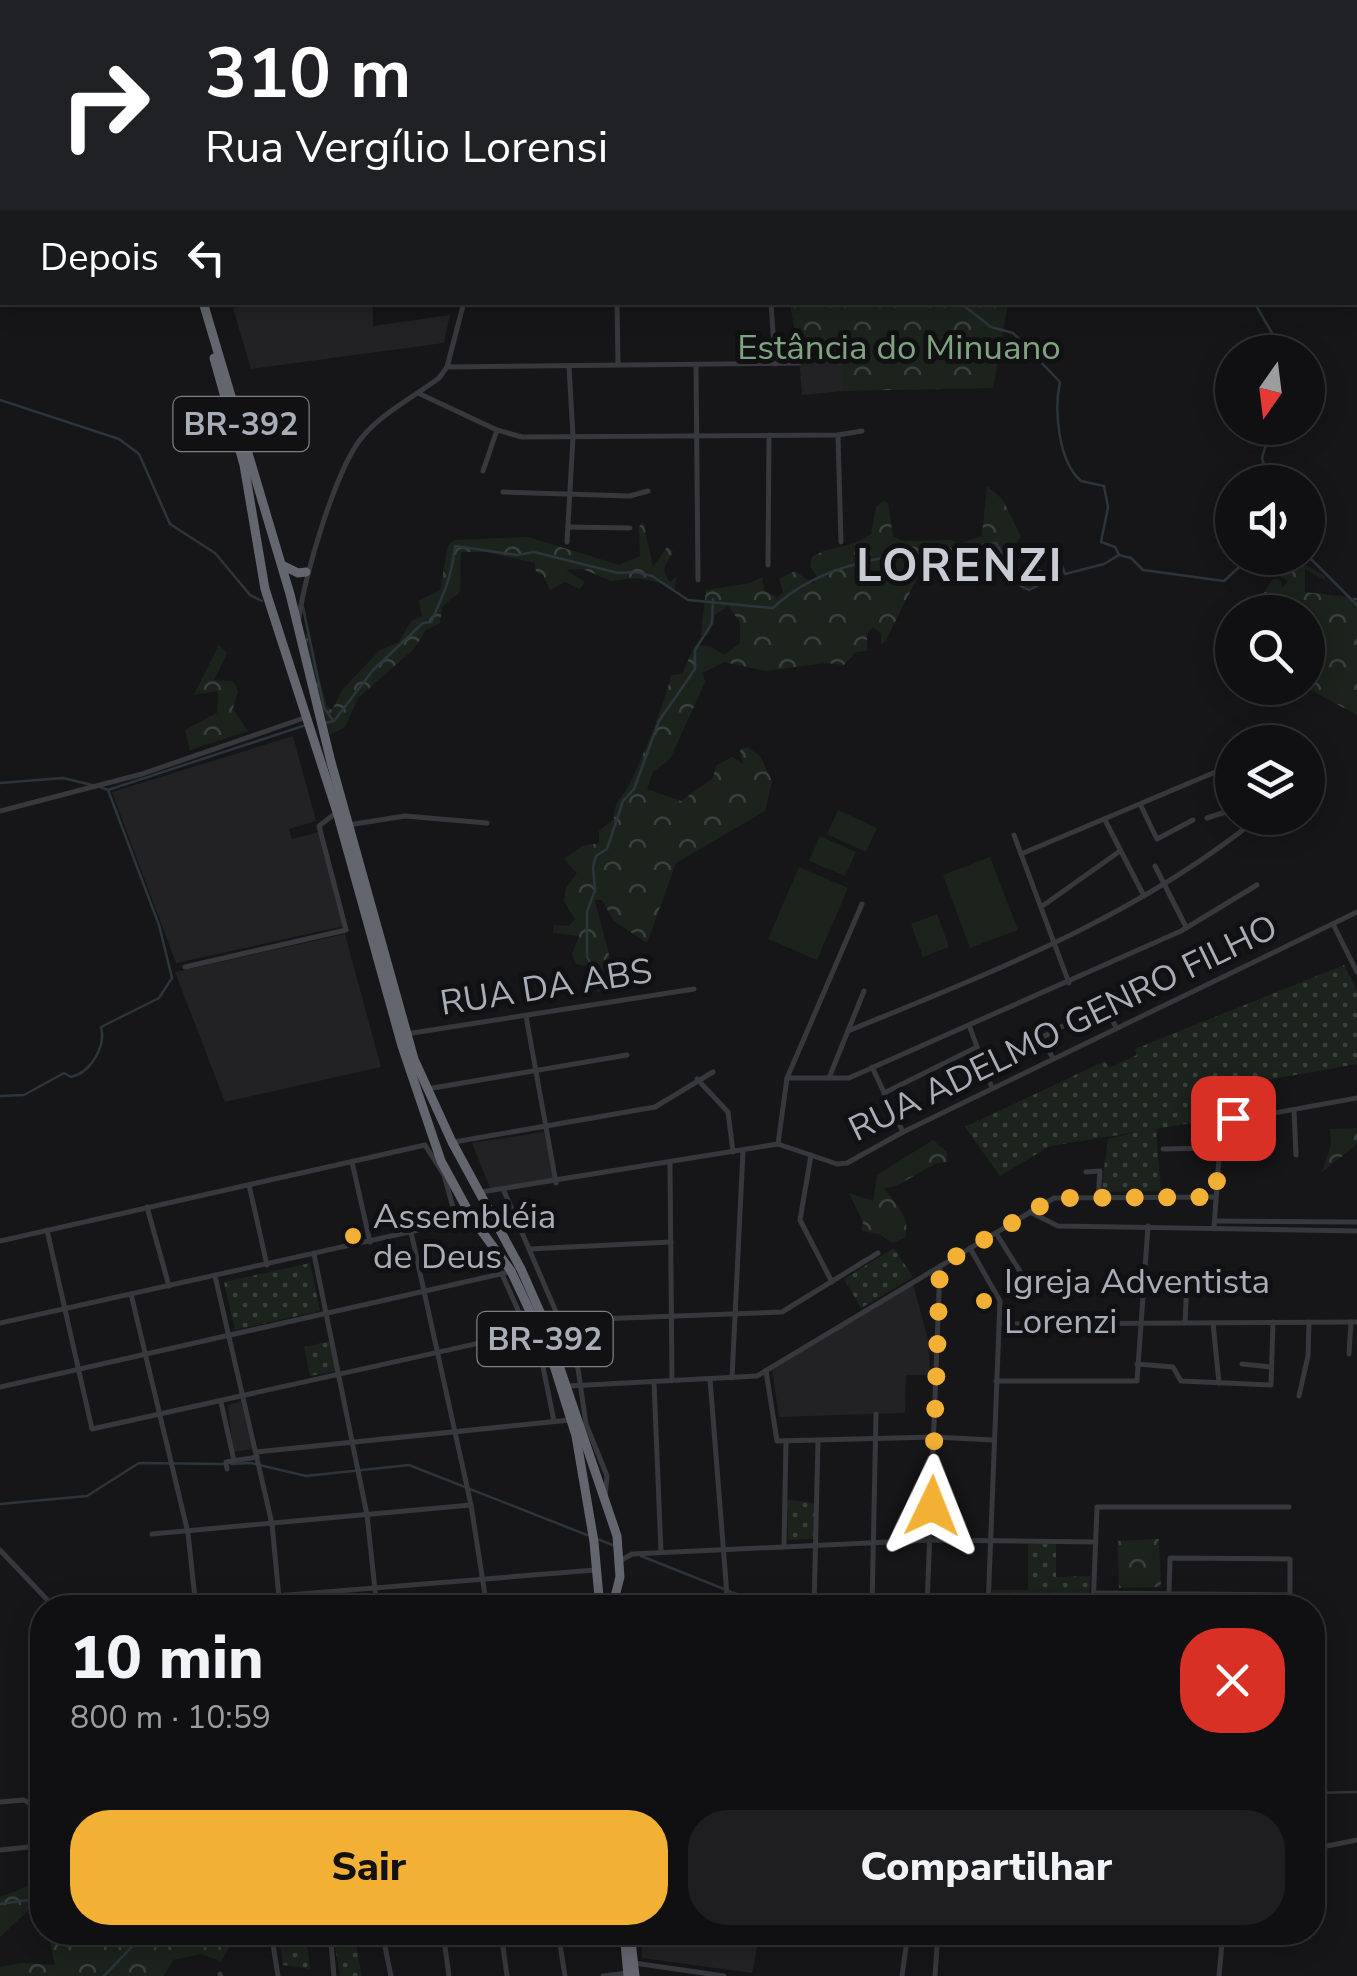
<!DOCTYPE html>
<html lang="pt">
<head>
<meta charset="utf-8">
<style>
  body { margin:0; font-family:"Nunito Sans",sans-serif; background:#1e1e20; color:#f1f3f6; height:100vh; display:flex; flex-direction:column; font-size:38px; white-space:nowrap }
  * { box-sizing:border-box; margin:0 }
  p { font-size:32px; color:#9c9d9f }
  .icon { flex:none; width:55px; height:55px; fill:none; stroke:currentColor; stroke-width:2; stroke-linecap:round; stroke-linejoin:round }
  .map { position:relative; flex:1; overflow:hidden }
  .drawer { position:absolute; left:30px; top:1595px; width:1295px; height:350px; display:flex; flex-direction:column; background:#101012; border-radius:40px; box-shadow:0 5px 25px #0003,0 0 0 2px #303032 }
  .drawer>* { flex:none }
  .banner { position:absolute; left:0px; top:0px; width:1358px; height:305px; box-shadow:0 5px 25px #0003,0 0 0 2px #303032; background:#202124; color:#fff; overflow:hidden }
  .needle { width:65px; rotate:194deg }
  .buttons { position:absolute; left:1215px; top:335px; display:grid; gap:20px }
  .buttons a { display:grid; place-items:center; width:110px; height:110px; border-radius:50%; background:#101012; box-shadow:0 5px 25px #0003,0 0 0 2px #303032; font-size:50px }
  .pin { position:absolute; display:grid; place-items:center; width:85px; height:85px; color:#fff; margin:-42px; border-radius:20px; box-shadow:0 5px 15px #0006 }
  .me { position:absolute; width:110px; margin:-55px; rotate:2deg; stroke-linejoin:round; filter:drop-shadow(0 0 8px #0008) }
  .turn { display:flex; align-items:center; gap:35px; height:210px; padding:0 40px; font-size:45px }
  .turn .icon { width:130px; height:130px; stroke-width:2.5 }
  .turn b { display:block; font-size:70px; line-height:85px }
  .then { display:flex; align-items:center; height:95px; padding:0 40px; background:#0003; gap:20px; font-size:38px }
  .round { display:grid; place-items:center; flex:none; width:105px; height:105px; border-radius:40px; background:#1e1e20 }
  .head { display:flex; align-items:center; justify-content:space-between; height:170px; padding:0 40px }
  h1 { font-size:60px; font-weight:800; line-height:75px }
  .action { display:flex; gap:20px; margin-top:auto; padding:20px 40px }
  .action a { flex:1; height:115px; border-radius:40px; background:#f2b134; color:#111; font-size:40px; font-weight:800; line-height:115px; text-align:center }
  .action a+a { background:#1e1e20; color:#f1f3f6 }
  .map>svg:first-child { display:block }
</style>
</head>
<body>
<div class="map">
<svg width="1357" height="1976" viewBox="0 0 1357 1976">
  <defs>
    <pattern id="grass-dots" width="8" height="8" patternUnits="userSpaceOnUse" patternTransform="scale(2.5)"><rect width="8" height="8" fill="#1c231d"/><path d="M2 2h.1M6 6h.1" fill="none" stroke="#3a403c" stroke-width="1.8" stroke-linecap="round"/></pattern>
    <pattern id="forest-crowns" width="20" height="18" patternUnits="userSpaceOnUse" patternTransform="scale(2.5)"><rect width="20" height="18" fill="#1c231d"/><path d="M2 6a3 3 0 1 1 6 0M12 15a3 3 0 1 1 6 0" fill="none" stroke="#3a403c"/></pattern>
  </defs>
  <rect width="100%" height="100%" fill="#161618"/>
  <!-- built -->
  <g fill="#222225">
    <polygon points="273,302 373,303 373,326 450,315 444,343 251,369 233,308"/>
    <polygon points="799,358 841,358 844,391 802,395"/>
    <polygon points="293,736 316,821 289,829 292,839 319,832 344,926 176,963 112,792"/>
    <polygon points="345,934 381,1067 225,1102 175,972"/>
    <polygon points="544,1132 553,1179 490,1188 472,1143"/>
    <polygon points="913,1284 928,1339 930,1375 906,1375 905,1413 779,1417 772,1370"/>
    <polygon points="241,1401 252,1449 233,1452 228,1405"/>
    <polygon points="641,1933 641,1932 760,1933 752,1973 642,1958"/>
  </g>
  <!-- grass -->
  <g fill="url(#grass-dots)">
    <polygon points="1344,965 1357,991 1357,1064 1212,1090 1214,1119 1156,1129 1161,1191 1101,1192 1108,1139 1137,1132 1050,1146 1000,1176 965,1127 1105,1061 1109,1068 1137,1055 1135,1049"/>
    <polygon points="894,1248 913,1277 861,1308 844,1279"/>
    <polygon points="310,1263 320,1311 235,1330 224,1282"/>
    <polygon points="330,1341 337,1371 310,1376 304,1347"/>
    <polygon points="787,1500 814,1503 814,1539 788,1540"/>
    <polygon points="1028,1544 1056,1544 1056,1577 1091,1576 1088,1605 991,1608 992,1590 1028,1590"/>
    <polygon points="278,1933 306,1935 310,1969 283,1965"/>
    <polygon points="333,1933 354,1933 362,1976 340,1976"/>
  </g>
  <!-- forest -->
  <g fill="url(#forest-crowns)">
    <polygon points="546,0 1061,0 546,2"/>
    <polygon points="790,303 1008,303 993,388 844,391 840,358 799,358"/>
    <path d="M987,486L1003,500L1021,537L1014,545L1018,567L1025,576L1033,568L1045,571L1037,585L1024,590C1013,581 1007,566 997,558C977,544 944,552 925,562L885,642L881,645V634L873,627L867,634V651L856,652L844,665L826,663L765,671L724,662L703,673L705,682L670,759L653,772L647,789L681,801L712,779L717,765L732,757L743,764L740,750L747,747L760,756L772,781L765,811L676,863L647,943L614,921L602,900H595C599,923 621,979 608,994L597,991L586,966L576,964L572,954L579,936L553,933L554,925L569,926L575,919L564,901L566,888L577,873L564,859L583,846L599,843V831L614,819C614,801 621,800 629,785C643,757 665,704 671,675L682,674L695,645L710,646L724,655L740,643V622L728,606L715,615L708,635H701L706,590L751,583L762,577L764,590L777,598L783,592L779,579L795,571L813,584L818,578L810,566L812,557C830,545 849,550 871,534L876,507L883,501L888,503L893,536L902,541L952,540L959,544L982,536Z"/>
    <path d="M643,521L653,567L667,547L673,551C668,565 658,567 670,582L676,577L675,592L661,583L636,578L611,581L583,569L566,570L585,582L580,589L565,582L550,590L543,575L536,572L535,563L486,552H461L460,591L442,607L440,623L426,630L414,649L358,698L345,727L330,735L302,639L307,633L327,707L332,710L343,689L380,650L399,642L411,621L422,616L419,601L440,590L448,546L454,540L528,537L619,565L640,556L639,527Z"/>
    <polygon points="1273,558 1293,558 1325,576 1325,580 1305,569 1305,592 1357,598 1357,715 1307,688 1308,612 1259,612 1254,608 1251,612 1239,612 1264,593 1273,579 1280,579 1283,587 1288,581 1276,573 1268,577 1261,573"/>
    <polygon points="219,645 227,653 214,680 233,681 238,691 233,709 248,731 190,750 185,730 217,713 218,691 194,695"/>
    <polygon points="1357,1128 1357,1144 1322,1172 1331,1145 1330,1129"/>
    <path d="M933,1140L947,1152V1162C925,1162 907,1187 884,1188C892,1201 912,1215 905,1238L892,1243L880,1234L862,1231L863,1222L849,1193L873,1201L877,1175Z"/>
    <polygon points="1159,1539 1161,1587 1119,1588 1118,1541"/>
    <polygon points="42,1881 42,1905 32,1907 0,1937 0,1897"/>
    <polygon points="48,1933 48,1932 238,1933 221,1961 200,1954 173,1960 164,1976 0,1976 0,1967 21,1963 55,1965"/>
  </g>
  <!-- garden -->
  <g fill="#1c231d">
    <polygon points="838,810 877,828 866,852 827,834"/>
    <polygon points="820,836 856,852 845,876 809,861"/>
    <polygon points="990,857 1018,930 970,948 943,875"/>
    <polygon points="799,867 848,888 817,960 768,939"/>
    <polygon points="937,914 949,947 923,957 911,924"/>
  </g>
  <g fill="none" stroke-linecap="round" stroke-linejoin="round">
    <!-- stream -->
    <g stroke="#2c353c" stroke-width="2.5">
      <path d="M959,302L991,327L1013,333L1060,382C1054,410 1058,461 1081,481L1104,486L1108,507L1101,542L1115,547L1119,555"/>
      <polyline points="1254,302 1283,352"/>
      <polyline points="0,400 119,439 139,454 170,524 215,553 250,595 262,601"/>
      <polyline points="1255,482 1257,473 1266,474 1262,458 1271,428"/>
      <polyline points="1302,558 1312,560 1357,605"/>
      <polyline points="303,607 324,708 332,719"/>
      <path d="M325,723L334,721L373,670L423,623L431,622C443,596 452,576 455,546L517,555L534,552L618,573L635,572L652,576L688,600L773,608C832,552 919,555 996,543L1021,586L1029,590L1043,583L1061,563L1065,574L1104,564L1119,555L1131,558L1143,570L1224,581L1249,558"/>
      <polyline points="0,783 63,778 92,785"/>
      <polyline points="100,787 108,790 306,725"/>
      <polyline points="606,990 587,957 587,912 595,890 593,867 596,856 607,849 623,801 634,789 659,721 695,669 695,650 712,623 713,599"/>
      <path d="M0,1096L24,1095L64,1073L71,1077C92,1072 106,1045 101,1027L159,998L172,978L159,925L108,790"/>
      <polyline points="231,1464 251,1463 306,1476 409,1465 587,1535"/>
      <polyline points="0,1504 87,1496 139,1463 223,1464"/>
      <polyline points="595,1538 615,1546"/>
      <polyline points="641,1556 772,1608"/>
      <polyline points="1312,1793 1357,1792"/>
      <polyline points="0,1904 42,1898"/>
      <polyline points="104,1976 146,1932"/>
    </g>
    <!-- minor -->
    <g stroke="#37383d" stroke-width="5">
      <polyline points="1326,0 1336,2"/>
      <polyline points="21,2 23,0"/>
      <polyline points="36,2 38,0"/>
      <polyline points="538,2 538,0"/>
      <polyline points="1355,8 1357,9"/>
      <polyline points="0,38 2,34"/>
      <polyline points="0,66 2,64"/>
      <polyline points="617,302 618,364"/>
      <polyline points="771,302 775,364"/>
      <polyline points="696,364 698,580"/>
      <polyline points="447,367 799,363"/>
      <polyline points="418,393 497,430 522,437 838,435 862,431"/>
      <polyline points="838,435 841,542"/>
      <polyline points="483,471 497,430"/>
      <polyline points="503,492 630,496 648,491"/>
      <polyline points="568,527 630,528"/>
      <polyline points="567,542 573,437 569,366"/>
      <polyline points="768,565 769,435"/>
      <path d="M299,618C304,577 337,464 364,435C384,412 415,396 439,378L447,367L464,302"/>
      <polyline points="1141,806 1157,839 1193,820"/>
      <polyline points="0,811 142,774 304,718"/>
      <polyline points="1207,818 1232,810"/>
      <polyline points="1105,820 1144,896"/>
      <polyline points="348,825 405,816 487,823"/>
      <polyline points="1014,835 1069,983"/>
      <polyline points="1021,854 1232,765"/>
      <polyline points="1155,866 1185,925"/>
      <polyline points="1041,907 1120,851"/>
      <polyline points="1333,924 1357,972"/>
      <polyline points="185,967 346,930 319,826 337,812"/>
      <polyline points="526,1016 556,1183"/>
      <polyline points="969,1025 992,1088"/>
      <path d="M848,1031C992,972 1136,917 1258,818"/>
      <polyline points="406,1034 694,989"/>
      <polyline points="1053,1058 1041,1038 1103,1004 1116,1027"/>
      <polyline points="872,1067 903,1132"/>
      <polyline points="787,1078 849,1078 1181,931 1257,885"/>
      <polyline points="829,1078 864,991"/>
      <polyline points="697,1079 728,1112 733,1152"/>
      <polyline points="427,1089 627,1055"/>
      <polyline points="884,1093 977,1047"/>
      <polyline points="1294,1110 1296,1155"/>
      <polyline points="454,1142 655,1107 713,1072"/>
      <polyline points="778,1144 787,1078 862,904"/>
      <polyline points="1163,1149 1219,1148"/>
      <polyline points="811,1155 800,1220 832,1282"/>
      <polyline points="352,1162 370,1242"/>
      <polyline points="670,1164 672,1381"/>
      <polyline points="1086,1172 1100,1171 1098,1198"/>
      <polyline points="249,1185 267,1265"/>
      <polyline points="504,1191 560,1321"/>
      <polyline points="481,1192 778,1144 837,1164 847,1163 903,1132 1357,912"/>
      <polyline points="147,1207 169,1286"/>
      <polyline points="1030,1212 1058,1226 1357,1231"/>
      <polyline points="1216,1221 1357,1222"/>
      <polyline points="1214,1228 1221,1128 1225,1122 1357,1098"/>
      <polyline points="47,1230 92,1429 538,1330"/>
      <polyline points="411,1232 471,1505 487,1608"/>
      <polyline points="996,1233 1021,1273"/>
      <polyline points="0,1241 425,1145 444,1175 457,1222"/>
      <polyline points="970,1248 1000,1301 988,1608"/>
      <polyline points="529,1249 671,1242"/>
      <polyline points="314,1254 367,1515 377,1608"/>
      <polyline points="502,1274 534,1346 547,1344"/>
      <polyline points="215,1276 272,1524 280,1608"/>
      <polyline points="131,1294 188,1533 196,1608"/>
      <polyline points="544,1321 782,1312 878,1253"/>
      <polyline points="571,1321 586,1424 607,1476 605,1497"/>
      <polyline points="0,1323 472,1218"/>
      <polyline points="1185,1323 1187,1280"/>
      <polyline points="1213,1323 1219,1383"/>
      <polyline points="999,1324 1357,1322"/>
      <polyline points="1349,1354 1351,1322"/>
      <polyline points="550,1358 543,1367 554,1421"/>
      <polyline points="1137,1364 1173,1367 1181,1381 1271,1385 1273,1322"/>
      <polyline points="1242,1364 1271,1367"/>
      <polyline points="766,1371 777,1441 934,1437 993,1440"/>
      <polyline points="732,1378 743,1151"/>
      <polyline points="710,1379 728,1608"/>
      <polyline points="996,1381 1137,1381 1148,1226"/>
      <polyline points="654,1382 661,1552"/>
      <polyline points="568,1386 757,1376 1054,1198 1216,1197"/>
      <polyline points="0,1387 509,1272"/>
      <polyline points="1299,1396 1308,1356 1309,1322"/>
      <polyline points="221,1402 234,1461"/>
      <polyline points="256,1452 570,1420"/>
      <polyline points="227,1469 226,1462 257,1457"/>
      <polyline points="152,1534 471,1505"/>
      <polyline points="784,1546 786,1441"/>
      <polyline points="0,1550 55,1608"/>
      <polyline points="620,1561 632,1554 931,1540 1096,1542"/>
      <polyline points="1095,1593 1290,1595 1290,1559 1170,1558 1169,1594"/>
      <polyline points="129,1608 595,1570"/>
      <polyline points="814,1608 818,1441"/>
      <polyline points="872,1608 876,1414"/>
      <polyline points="927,1608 940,1266"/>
      <polyline points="1093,1608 1097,1507 1289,1507"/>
      <polyline points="0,1802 24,1800 32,1805 38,1834 29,1847 0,1850"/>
      <polyline points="1312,1849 1357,1840"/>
      <polyline points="271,1932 278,1976"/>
      <polyline points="330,1932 334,1976"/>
      <polyline points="382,1932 391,1976"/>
      <polyline points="443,1932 449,1976"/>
      <polyline points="501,1932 507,1976"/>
      <polyline points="558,1932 565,1976"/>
      <polyline points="634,1963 724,1976"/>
      <polyline points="220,1974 221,1976"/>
      <polyline points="603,1976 628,1973"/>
      <polyline points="902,1976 908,1932"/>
      <polyline points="935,1976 938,1932"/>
      <polyline points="1219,1976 1223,1932"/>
    </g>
    <!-- highway -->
    <g stroke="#63666e" stroke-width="9">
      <polyline points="103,0 104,2"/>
      <polyline points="124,0 124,2"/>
      <polyline points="203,302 290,594 331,762 414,1059 452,1142 521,1269 544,1321 617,1536 620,1577 612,1608"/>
      <polyline points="214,358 244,465 265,589 337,812 402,1046 441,1161 472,1218 511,1271 551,1356 576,1436 594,1542 600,1608"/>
      <polyline points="282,565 298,573 306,572"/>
      <polyline points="624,1932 628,1976"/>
      <polyline points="630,1932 635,1976"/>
    </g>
  </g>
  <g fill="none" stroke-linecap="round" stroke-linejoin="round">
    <!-- route -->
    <polyline stroke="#f2b134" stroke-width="18" stroke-dasharray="0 32.4" points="932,1506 940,1266 1054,1198 1216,1197 1220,1128 1233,1118"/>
  </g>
  <!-- markers -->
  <g fill="#f2b134" stroke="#111113" stroke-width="4">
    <circle cx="353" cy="1236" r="10"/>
    <circle cx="984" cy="1301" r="10"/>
  </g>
  <g text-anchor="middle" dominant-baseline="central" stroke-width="10" stroke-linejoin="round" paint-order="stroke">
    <!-- shield labels -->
    <g fill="#111113" stroke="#7b7e86" stroke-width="2.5">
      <rect x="173.5" y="397" width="135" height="54" rx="8"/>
      <rect x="477.5" y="1312" width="135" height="54" rx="8"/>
    </g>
    <g font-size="32" font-weight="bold" fill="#a8adb8">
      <text x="241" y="424">BR-392</text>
      <text x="545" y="1339">BR-392</text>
    </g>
    <!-- park labels -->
    <g font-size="35" fill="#7fa381" stroke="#111113">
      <text x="899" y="347">Estância do Minuano</text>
    </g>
    <!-- street labels -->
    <g font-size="35" fill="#a8adb8" stroke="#111113">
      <text transform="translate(546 987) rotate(-9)">RUA DA ABS</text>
      <text transform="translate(1063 1028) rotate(-26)">RUA ADELMO GENRO FILHO</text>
    </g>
    <!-- poi labels -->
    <g font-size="35" fill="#a8adb8" stroke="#111113" text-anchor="start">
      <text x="373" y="1216">Assembléia<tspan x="373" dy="40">de Deus</tspan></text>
      <text x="1004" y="1281">Igreja Adventista<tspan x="1004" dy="40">Lorenzi</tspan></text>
    </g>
    <!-- district labels -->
    <g font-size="45" font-weight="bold" letter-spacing="2.5" fill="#c9ccd4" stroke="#111113">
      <text x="960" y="566">LORENZI</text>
    </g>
  </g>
</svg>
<div class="buttons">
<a><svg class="needle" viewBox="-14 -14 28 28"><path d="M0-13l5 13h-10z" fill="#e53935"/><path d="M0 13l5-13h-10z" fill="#9c9d9f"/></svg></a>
<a><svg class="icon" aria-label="sound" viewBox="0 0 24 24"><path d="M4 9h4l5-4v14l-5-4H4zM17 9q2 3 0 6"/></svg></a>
<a><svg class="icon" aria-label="search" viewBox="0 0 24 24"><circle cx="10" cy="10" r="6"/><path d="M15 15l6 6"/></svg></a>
<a><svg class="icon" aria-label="layers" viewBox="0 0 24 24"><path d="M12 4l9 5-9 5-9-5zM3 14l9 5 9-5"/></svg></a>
</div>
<div class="pin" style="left:1233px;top:1118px;background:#d93025"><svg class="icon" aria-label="arrive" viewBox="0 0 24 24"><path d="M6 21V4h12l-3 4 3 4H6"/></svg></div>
<svg class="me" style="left:932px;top:1506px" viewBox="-20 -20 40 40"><path d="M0-17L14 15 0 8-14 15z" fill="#f2b134" stroke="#fff" stroke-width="4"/></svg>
<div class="banner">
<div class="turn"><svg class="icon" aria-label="right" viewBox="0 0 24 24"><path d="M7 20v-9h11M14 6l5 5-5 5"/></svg><div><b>310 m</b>Rua Vergílio Lorensi</div></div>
<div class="then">Depois<svg class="icon" aria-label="left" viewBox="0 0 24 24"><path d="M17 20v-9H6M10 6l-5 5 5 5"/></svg></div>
</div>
<section class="drawer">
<div class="head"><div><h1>10 min</h1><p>800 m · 10:59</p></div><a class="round" style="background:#d93025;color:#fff"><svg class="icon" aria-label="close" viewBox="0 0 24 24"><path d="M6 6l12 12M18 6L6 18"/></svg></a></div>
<div class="action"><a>Sair</a><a>Compartilhar</a></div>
</section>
</div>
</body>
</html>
